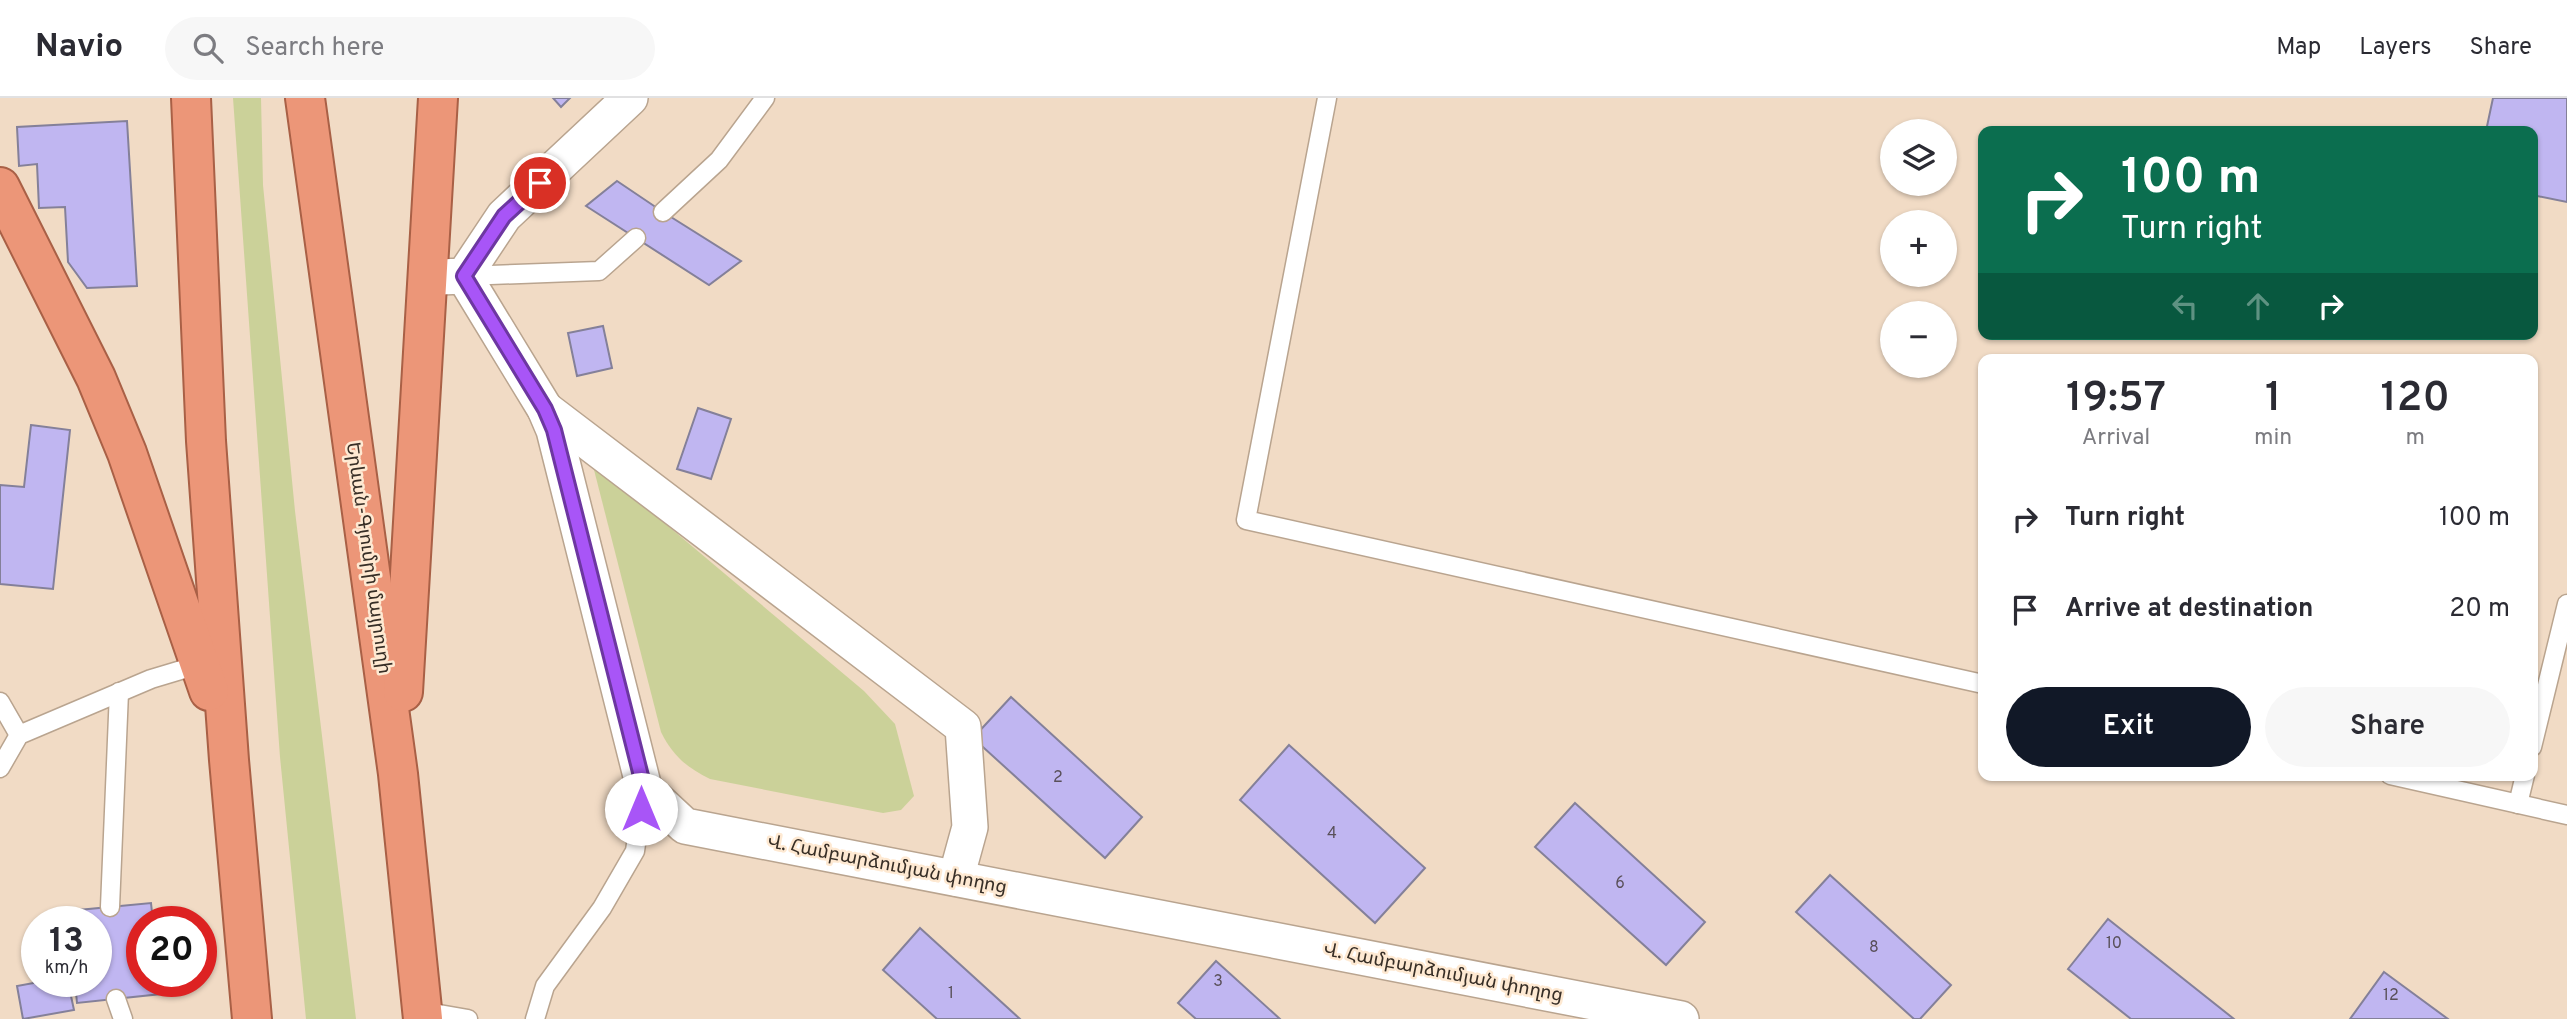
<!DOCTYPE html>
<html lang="en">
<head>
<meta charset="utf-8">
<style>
  body { margin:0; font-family:Overpass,"Noto Sans Armenian",sans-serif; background:#f7f7f7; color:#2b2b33; height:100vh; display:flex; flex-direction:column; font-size:26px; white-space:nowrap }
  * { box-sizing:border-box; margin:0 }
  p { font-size:23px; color:#7c7c81 }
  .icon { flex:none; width:38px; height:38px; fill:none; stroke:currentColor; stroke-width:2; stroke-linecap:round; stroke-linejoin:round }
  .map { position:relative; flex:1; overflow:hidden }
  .drawer { position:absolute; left:1978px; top:256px; width:560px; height:427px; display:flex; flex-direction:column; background:#fff; border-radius:14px; box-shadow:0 2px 5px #0004 }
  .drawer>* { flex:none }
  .banner { position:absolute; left:1978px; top:28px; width:560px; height:214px; border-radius:14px; box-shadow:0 2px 5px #0004; background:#0b6e4f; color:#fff; overflow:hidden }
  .buttons { position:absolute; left:1880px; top:21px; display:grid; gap:14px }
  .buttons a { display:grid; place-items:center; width:77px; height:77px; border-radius:50%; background:#fff; box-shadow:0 2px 5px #0004; font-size:35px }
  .speed { position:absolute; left:21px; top:808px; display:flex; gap:14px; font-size:35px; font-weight:700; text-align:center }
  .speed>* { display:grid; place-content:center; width:91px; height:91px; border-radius:50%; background:#fff; box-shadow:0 2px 5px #0004; line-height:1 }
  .speed small { font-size:18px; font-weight:400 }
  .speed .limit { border:10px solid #d22; background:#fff; color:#111 }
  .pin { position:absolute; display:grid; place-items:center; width:60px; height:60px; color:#fff; margin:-30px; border:4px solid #fff; border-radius:50%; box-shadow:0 2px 7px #0007 }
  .me { position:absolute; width:77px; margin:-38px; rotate:0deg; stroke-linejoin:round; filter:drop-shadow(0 0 5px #0008) }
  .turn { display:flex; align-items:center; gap:24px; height:147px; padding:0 28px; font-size:32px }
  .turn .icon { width:91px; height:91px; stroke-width:2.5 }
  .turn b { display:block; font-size:49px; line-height:60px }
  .lanes { display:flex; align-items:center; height:66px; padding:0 28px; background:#0003; justify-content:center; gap:35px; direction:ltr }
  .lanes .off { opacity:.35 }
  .eta { display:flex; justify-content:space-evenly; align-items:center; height:119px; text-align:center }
  .eta b { font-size:42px; font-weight:600; line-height:49px }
  .action { display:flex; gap:14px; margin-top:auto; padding:14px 28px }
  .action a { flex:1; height:80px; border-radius:42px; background:#111827; color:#fff; font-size:28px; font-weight:600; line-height:80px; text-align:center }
  .action a+a { background:#f7f7f7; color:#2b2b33 }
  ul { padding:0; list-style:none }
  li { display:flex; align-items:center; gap:21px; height:91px; padding:0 28px }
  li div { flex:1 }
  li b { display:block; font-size:26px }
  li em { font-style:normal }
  header { display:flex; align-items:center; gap:42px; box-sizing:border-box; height:98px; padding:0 35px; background:#fff; border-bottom:2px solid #e1e1e2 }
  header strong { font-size:33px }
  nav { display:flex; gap:38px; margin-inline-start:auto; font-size:24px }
  .search { width:490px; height:63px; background:#f7f7f7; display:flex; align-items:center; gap:18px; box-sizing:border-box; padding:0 24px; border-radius:38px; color:#7c7c81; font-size:26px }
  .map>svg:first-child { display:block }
</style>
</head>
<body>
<header>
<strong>Navio</strong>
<div class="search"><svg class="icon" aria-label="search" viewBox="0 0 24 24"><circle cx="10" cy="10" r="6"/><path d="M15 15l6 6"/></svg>Search here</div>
<nav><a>Map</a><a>Layers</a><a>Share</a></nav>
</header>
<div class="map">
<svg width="2567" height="921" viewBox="0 0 2567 921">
  <rect width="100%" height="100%" fill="#f1dbc5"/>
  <!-- green -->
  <g fill="#cbd199">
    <polygon points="233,0 261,0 263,87 295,413 356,921 306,921 280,659"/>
    <path d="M592,364L864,593L895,626L914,698L901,712L883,715L710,681C686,669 673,658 661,634Z"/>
  </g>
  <!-- building -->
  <g fill="#c0b6f1" stroke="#848099" stroke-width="2">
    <polygon points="553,0 570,0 561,9"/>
    <polygon points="2493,0 2567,0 2567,104 2532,97 2532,33 2486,33"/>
    <polygon points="127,23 137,188 87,190 68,164 65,109 39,110 37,66 19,68 17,29"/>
    <polygon points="617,83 663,114 741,163 709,187 586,108"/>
    <polygon points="603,228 612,270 577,278 568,235"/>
    <polygon points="698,310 731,321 711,381 677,371"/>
    <polygon points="31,327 70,332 53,491 0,486 0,387 24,389"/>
    <polygon points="1011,599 1142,719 1105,760 973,640"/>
    <polygon points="1289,647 1425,770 1375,825 1240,702"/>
    <polygon points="1575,705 1705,824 1666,867 1535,749"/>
    <polygon points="1830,777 1951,887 1920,921 1914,921 1796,814"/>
    <polygon points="151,805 153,824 142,824 142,884 160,884 161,896 77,905 75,884 96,884 96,824 69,824 68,813"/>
    <polygon points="2108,821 2234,921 2131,921 2068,871"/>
    <polygon points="920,830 1020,921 937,921 883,872"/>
    <polygon points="1216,863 1280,921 1196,921 1178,905"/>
    <polygon points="2384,874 2448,921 2350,921"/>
    <polygon points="39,884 68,884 74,912 23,921 17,888"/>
  </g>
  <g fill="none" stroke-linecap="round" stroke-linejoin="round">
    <!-- service casing -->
    <g stroke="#b9a48f" stroke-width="21">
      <g id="service">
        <polyline points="1327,0 1246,422 1983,586"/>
        <polyline points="663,114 719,62 765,0"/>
        <polyline points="464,178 599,173 636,140"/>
        <polyline points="0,604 19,637"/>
        <polyline points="2532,649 2567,506"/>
        <polyline points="0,670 19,637 151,581 201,566"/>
        <polyline points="2390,677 2567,717"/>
        <polyline points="2518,706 2525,677"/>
        <polyline points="110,809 119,594"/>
        <polyline points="116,901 123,921"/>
        <polyline points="422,913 468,921"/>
        <polyline points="535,921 545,888 602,810 635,753 644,690"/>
      </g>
    </g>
    <!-- minor casing -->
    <g stroke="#b9a48f" stroke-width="38">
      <g id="minor">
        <polyline points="464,178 545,311 554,332 644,690 685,728 1681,921"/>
        <polyline points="440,179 464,178 504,118 630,0"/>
        <polyline points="545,311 963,629 970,729 956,780"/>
      </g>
    </g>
    <!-- trunk casing -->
    <g stroke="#a96046" stroke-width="42">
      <g id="trunk">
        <polyline points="191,0 206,343 229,662 252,921"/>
        <polyline points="305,0 398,676 423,921"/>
        <polyline points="0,89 96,280 127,355 209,593"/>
        <polyline points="403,594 438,0"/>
      </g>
    </g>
    <!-- service -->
    <use href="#service" stroke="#fff" stroke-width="18"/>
    <!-- minor -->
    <use href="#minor" stroke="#fff" stroke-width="35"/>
    <!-- trunk -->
    <use href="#trunk" stroke="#ec9678" stroke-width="38"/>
  </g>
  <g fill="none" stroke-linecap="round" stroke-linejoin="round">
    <!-- route casing -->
    <g stroke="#6d37a1" stroke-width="18">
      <polyline id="route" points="540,85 504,118 464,178 545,311 554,332 644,690 641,711"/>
    </g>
    <!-- route -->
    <use href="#route" stroke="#a855f7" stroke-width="12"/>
  </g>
  <g text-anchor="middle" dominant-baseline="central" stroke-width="5" stroke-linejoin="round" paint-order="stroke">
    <!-- number labels -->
    <g font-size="16" fill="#595059">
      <text x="1058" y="680">2</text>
      <text x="1332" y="736">4</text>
      <text x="1620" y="786">6</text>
      <text x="2114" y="846">10</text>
      <text x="1874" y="850">8</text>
      <text x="1218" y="884">3</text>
      <text x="951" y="896">1</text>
      <text x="2391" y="898">12</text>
    </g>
    <!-- street labels -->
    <g font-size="19" fill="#372e26" stroke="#fee9d2">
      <text transform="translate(368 460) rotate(82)">Երևան-Գյումրի մայրուղի</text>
      <text transform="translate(887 767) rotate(11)">Վ. Համբարձումյան փողոց</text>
      <text transform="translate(1443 875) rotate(11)">Վ. Համբարձումյան փողոց</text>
    </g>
  </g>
</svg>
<div class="buttons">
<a><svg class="icon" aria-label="layers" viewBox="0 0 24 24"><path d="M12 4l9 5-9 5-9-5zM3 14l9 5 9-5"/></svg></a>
<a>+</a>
<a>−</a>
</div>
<div class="speed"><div>13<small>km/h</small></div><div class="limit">20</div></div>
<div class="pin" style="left:540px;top:85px;background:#d93025"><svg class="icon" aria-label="arrive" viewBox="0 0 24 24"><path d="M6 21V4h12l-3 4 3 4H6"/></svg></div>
<svg class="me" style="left:641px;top:711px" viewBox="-20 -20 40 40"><circle r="19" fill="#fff"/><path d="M0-13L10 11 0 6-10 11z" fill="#a855f7"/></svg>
<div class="banner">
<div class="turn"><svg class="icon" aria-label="right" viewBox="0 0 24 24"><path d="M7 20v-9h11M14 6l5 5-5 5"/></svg><div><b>100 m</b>Turn right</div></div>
<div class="lanes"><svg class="icon off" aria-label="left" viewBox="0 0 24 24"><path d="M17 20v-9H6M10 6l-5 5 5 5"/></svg><svg class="icon off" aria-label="ahead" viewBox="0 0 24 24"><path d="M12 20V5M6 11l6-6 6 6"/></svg><svg class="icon" aria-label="right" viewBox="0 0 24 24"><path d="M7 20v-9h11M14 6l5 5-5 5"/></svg></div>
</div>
<section class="drawer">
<div class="eta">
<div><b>19:57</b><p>Arrival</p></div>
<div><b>1</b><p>min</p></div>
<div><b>120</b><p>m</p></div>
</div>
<ul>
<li><svg class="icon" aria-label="right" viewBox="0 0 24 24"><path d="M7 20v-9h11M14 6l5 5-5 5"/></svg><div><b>Turn right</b></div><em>100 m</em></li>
<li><svg class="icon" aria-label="arrive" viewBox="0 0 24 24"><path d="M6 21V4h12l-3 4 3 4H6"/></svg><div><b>Arrive at destination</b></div><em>20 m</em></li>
</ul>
<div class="action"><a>Exit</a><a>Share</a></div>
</section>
</div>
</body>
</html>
